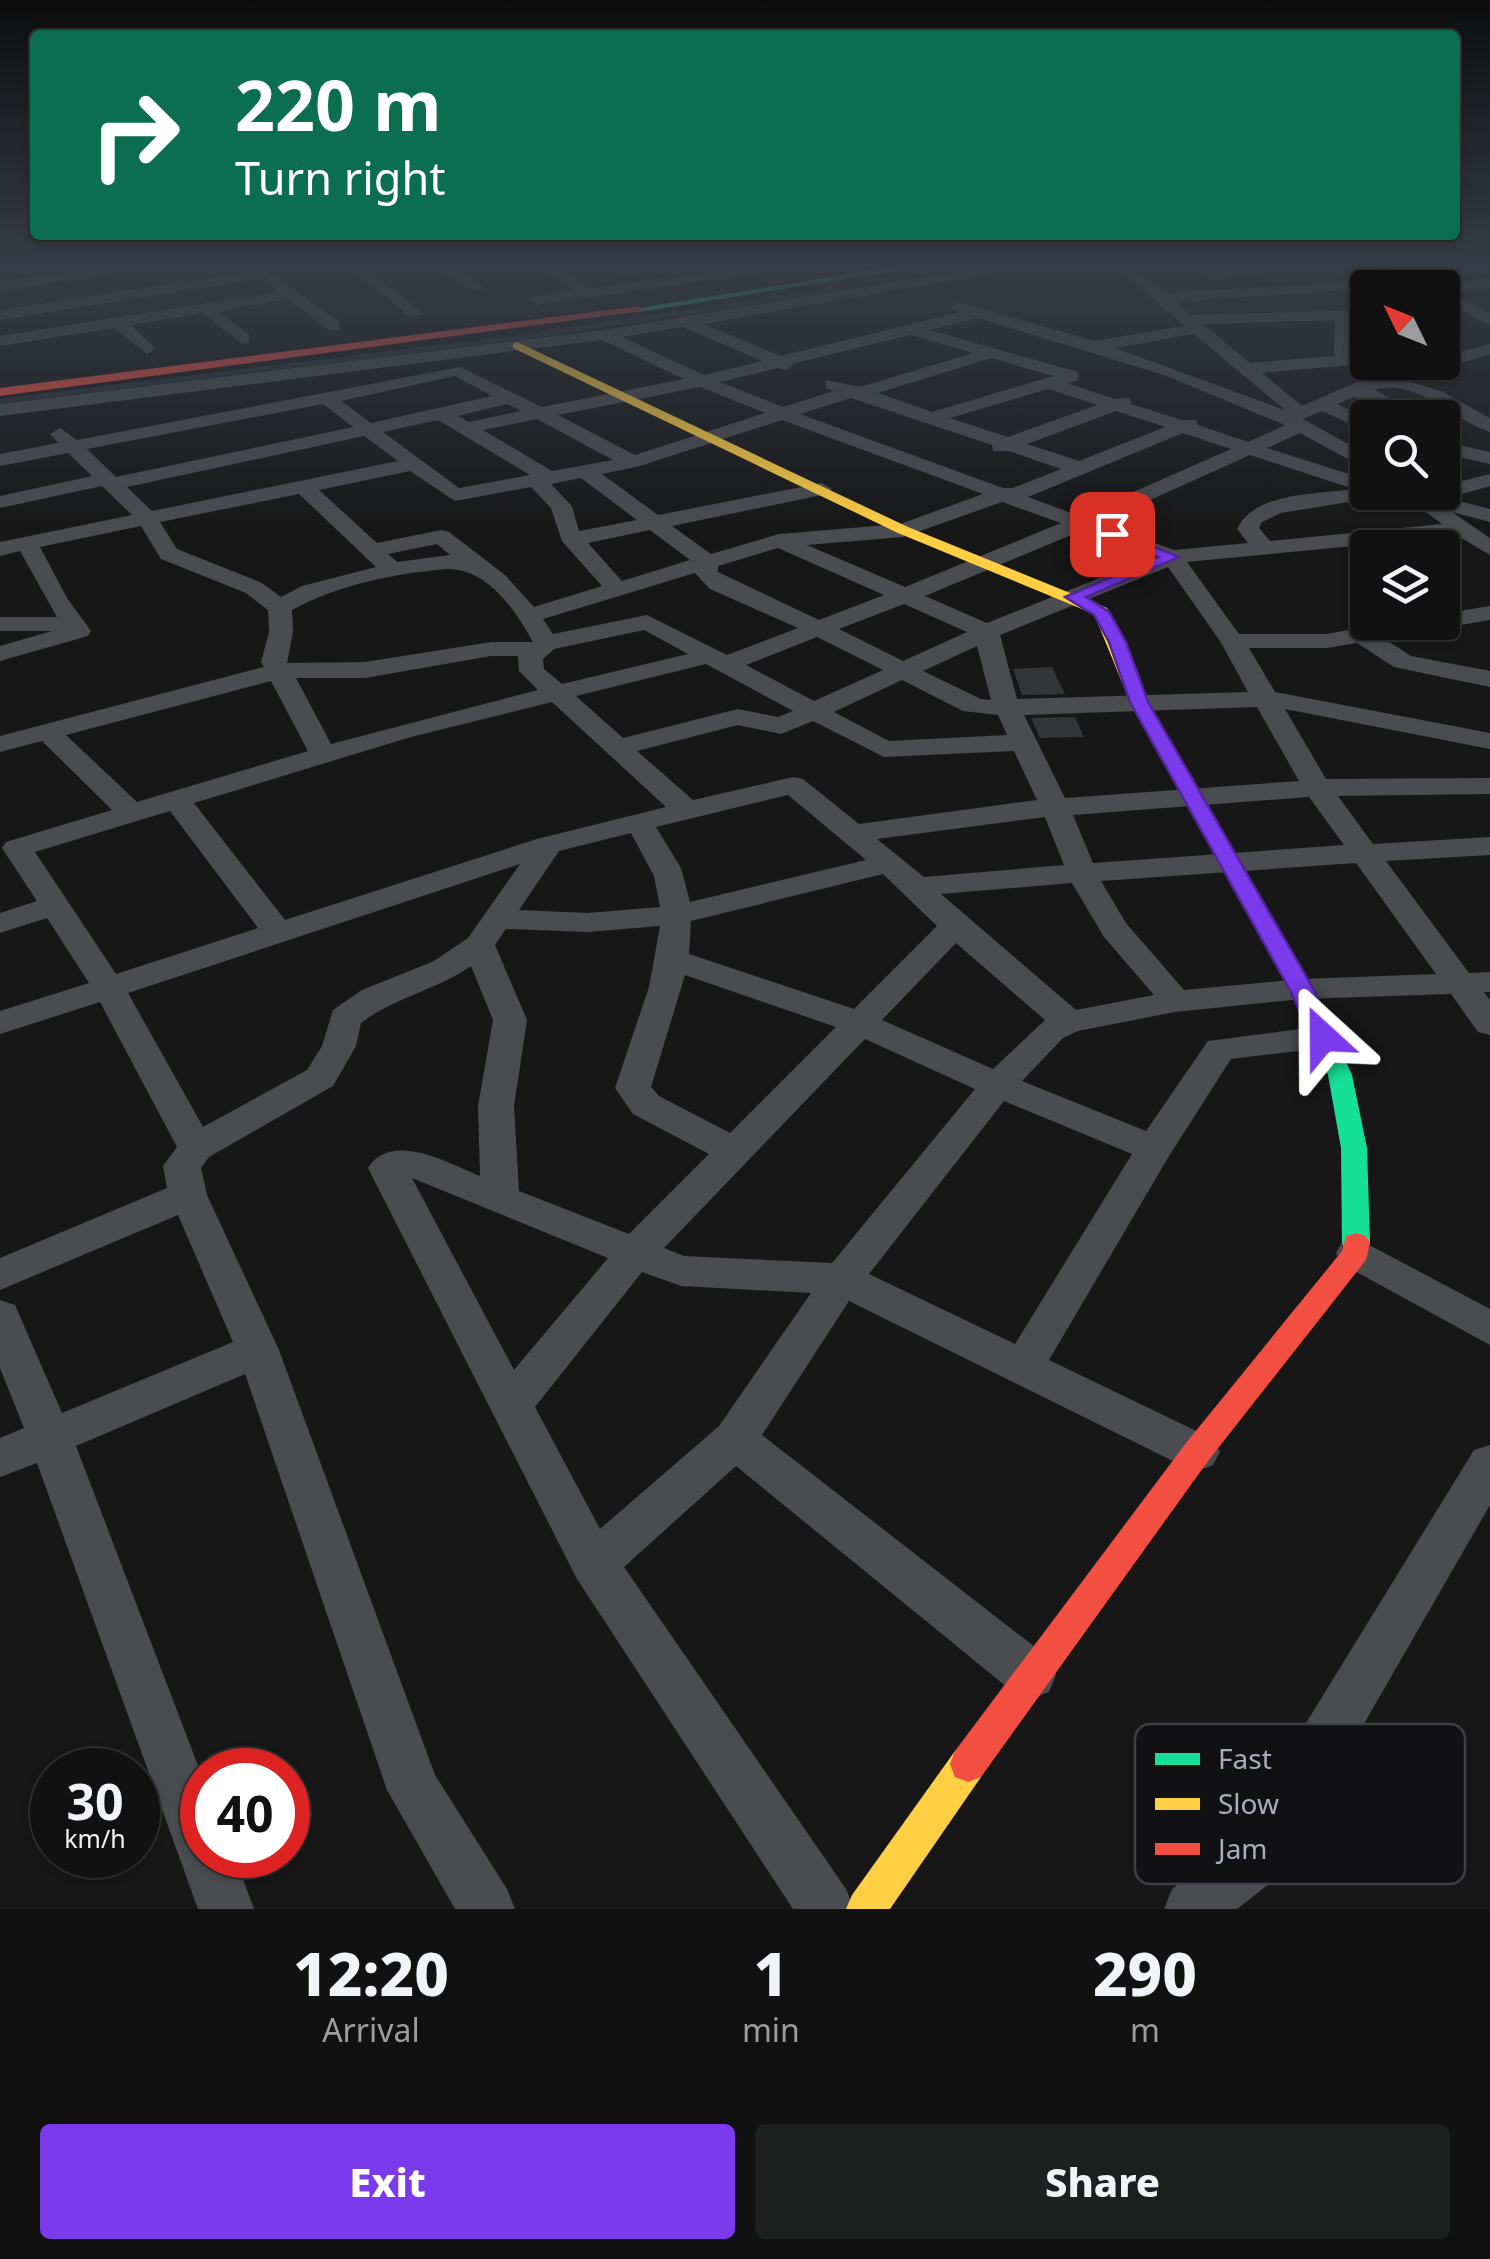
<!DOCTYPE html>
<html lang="en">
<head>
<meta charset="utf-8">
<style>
  body { margin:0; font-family:"Noto Sans",sans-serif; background:#1e1f1f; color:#f1f3f6; height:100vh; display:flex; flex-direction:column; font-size:38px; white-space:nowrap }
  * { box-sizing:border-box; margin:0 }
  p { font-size:32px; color:#9c9d9f }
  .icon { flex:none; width:55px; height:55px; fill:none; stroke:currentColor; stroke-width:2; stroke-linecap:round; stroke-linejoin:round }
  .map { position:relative; height:1909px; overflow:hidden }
  .drawer { display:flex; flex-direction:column; background:#111; flex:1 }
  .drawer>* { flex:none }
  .guide { position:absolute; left:30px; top:30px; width:1430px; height:210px; border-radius:10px; box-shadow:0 2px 8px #0004,0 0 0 2px #303131; background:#0b6e4f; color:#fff; overflow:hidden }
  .needle { width:65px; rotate:313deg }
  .tools { position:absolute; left:1350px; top:270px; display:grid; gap:20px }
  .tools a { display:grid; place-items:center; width:110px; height:110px; border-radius:10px; background:#111; box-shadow:0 2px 8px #0004,0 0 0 2px #303131; font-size:50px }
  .speed { position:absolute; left:30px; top:1748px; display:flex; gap:20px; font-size:50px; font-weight:700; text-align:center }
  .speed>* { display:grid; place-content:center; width:130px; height:130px; border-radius:50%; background:#111; box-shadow:0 2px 8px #0004,0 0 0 2px #303131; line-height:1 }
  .speed small { font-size:25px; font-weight:400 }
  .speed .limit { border:15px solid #d22; background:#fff; color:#111 }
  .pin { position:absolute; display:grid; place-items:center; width:85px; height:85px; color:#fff; margin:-42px; border-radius:20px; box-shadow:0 5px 15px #0006 }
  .me { position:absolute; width:110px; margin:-55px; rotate:336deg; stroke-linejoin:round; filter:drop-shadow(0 0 8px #0008) }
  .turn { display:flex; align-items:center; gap:35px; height:210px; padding:0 40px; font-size:45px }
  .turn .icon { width:130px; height:130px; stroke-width:2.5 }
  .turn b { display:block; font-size:70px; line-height:85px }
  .eta { display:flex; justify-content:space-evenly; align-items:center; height:170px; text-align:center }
  .eta b { font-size:60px; font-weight:800; line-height:70px }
  .cta { display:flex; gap:20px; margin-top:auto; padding:20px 40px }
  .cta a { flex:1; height:115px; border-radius:10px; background:#7c3aed; color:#fff; font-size:40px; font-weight:800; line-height:115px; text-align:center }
  .cta a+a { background:#1e1f1f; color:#f1f3f6 }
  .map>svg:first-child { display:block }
</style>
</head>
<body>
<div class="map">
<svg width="1490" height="1909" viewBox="0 0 1490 1909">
  <rect width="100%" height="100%" fill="#171717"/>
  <!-- built -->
  <polygon fill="#212124" points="548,263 700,263 586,283"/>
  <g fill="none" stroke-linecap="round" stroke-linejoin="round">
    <!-- stream -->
    <polyline stroke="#2a3239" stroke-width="5" points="0,401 524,337 844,288"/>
  </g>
  <!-- building -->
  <g fill="#343537">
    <polygon points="1052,667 1065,694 1022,695 1013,669"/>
    <polygon points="1075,717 1084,737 1040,738 1031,718"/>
  </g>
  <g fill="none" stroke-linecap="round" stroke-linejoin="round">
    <!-- street -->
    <g fill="#4b4c50" fill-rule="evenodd">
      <polygon points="125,263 165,263 0,292 0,282"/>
      <polygon points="344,263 361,263 424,314 410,317"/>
      <polygon points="429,263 447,263 484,288 471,291"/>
      <polygon points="532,263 550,263 592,288 780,263 824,263 537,305 529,300 531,297 574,290"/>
      <path d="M1010,263H1047L703,324L781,356L960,312L951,307L959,302L1094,341L1184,326L1112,263H1129L1165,293L1354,282V288L1349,290L1176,302L1191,315L1368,310V320L1350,324L1349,365L1262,373L1302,406C1344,388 1396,362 1442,362V357L1490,344V354L1405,380L1443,392L1490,418V432C1454,421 1415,377 1375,390L1428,418H1403L1354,397L1337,404L1368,419V432L1322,411L1303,419L1368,455V470L1300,433L1267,448L1368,480V492H1382L1379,497L1281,513L1262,522L1259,528L1270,541L1442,524L1399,492H1442V486L1490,474V486L1448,498L1490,509V522L1452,512L1490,538V555L1458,536L1187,562L1239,634H1327L1390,622H1442V614L1490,606V620L1383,638L1411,656L1490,671V687L1394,667L1357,643L1327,648H1249L1275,692L1490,733V749L1285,709L1326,779L1490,778V794L1338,796L1373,844L1490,837V855L1386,861L1469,973L1490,972V992H1484L1490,1000V1035L1478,1032L1451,994L1302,999L1175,1012L1078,1031L1063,1038L1022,1081L1146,1131L1208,1041L1323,1026L1335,1029L1340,1037L1335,1045L1323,1048L1231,1059L1169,1156L1049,1360L1213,1439L1220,1452L1213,1465L1197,1471L1181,1465L849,1301L762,1435L1049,1658L1056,1675L1049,1692L1031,1699L1013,1692L736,1466L624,1567L846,1889L854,1909H793L577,1579L368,1168C391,1130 450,1164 480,1176L478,1106L493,1020L471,966C437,990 395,997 361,1023L356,1046L333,1086L209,1157L201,1168L207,1195L279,1350L435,1775L507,1889L515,1909H455L387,1790L245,1374L76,1446L202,1776V1855H234L254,1909H198L37,1463L0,1477V1438L24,1428L0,1368V1300L15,1305L62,1413L233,1342L178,1215L0,1290V1258L167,1188L163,1166L177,1147L100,1002L0,1034V1011L89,983L47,918L0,933V913L37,901L2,848L6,842L112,810L42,741L0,752V736L264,667L261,662L269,632L268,610L246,593L161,559L141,526L40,547L67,598L91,631L88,636L0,661V646L52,631H0V617H57L20,551L0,556V542L132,515L102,486L0,508V496L92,476L68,453L0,466V454L58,443L50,434L60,428L77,440L460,367L542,407L684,379L602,340L0,416V404L604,330ZM978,318L1164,375L1285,425L1248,442L1198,425L1196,420H1182L1131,404L1130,398L1115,399L1067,383L1078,380V372L930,330ZM1335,320L1334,356L1250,363L1203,324ZM683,327L762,361L704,375L622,337ZM1194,334L1285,410L1115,348ZM911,335L973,353L860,387L826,380V388L834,391L783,407L720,382L778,368L787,370L795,363ZM991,358L1053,376L932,412L878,393ZM455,376L492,396L371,423L341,401ZM700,387L765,413L635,455L558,415ZM1048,389L1097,405L1008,437L950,418ZM851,398L992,445L993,451H1009L1061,469L1013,488H1003L800,414ZM323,404L353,427L116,477L87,449ZM507,404L521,411L469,422L458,416ZM1116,411L1165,427L1079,461L1027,444ZM537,419L613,460L552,471L483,430ZM438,420L530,475L459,488L383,432ZM782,420L983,494L900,524L779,534L711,554L672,526L822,495L832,489L822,483L658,515L602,474L640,466ZM1183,433L1231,449L1079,516L1028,497ZM364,436L398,461L152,511L127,487ZM1250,455L1354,489C1318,495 1255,491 1237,529L1248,543L1174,550L1099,523ZM410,471L455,501L531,487L551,508L562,541L602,586L534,607L505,575L449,532L441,530L377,543L319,490ZM581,478L637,520L579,531L572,506L551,484ZM299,494L376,567L302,586L281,597L262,583L177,549L160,522ZM1002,502L1061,523L905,587L807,545L903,537ZM650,530L690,560L622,581L588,543ZM1081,531L1152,557L987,623L925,596ZM437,544L450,555L397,562L388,554ZM778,548L884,595L819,620L718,572V566ZM1168,567L1220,641L1248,692L1017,699L1000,635ZM448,569C487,569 515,609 533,642H491L365,662L287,663L293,632L292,610C338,585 395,573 448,569ZM695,573L710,589L798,628L727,655L647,615L553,634L543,619ZM904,604L967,632L903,661L839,629ZM644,630L688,654L562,684L544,669L543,659L554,649ZM817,637L883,670L814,701L746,665ZM977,646L991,700L981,699L923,671ZM491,656H518L519,671L538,690L331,744L296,678H365ZM706,664L793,711L778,717L738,709L623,738L576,696ZM902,680L963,711L998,715L1007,735L889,741L834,712ZM271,681L308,751L137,802L66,735ZM552,702L666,807L537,839L285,920L194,803L411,737ZM1257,707L1299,781L1065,798L1024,715ZM813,721L884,757L1014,751L1037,800L859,824L803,779L793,777L693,800L637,751L738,725L781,734ZM788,795L866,860L690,902L681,868L656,827ZM1309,797L1344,845L1093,863L1073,815ZM170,811L258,928L116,974L35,852ZM1045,817L1064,865L924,877L877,839ZM631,833L654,876L660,907L588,913L519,910L559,851ZM1356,863L1436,974L1302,979L1184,990L1126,923L1101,881ZM520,864L468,938L434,961L362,990L333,1010L322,1046L307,1070L203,1127L128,993ZM883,874L937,926L854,1009L689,954L691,921ZM1072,883L1104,937L1154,995L1076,1010L941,894ZM660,926L649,987L615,1088L633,1114L709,1154L629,1234L519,1191L514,1106L527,1020L495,945L506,929L588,932ZM956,943L1045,1020L993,1069L882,1020ZM685,975L836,1027L730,1133L659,1096L651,1087ZM865,1039L975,1089L832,1263L684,1256L664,1248ZM1004,1101L1132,1154L1015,1344L869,1274ZM412,1178L608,1258L514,1370ZM642,1272L681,1286L811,1293L719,1426L600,1529L535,1407Z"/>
      <polygon points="1264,263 1325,263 1318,267 1209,278 1201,273 1209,268"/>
      <polygon points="1370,263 1390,263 1436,285 1490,278 1490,288 1451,292 1490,314 1490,326 1442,300 1442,288 1417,288"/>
      <polygon points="264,269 269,271 269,277 0,320 0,310"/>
      <polygon points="274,276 340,322 340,330 328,330 288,299 219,311 249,335 249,343 243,344 202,313 131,325 156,349 147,354 114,328 0,346 0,336 278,292 266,281"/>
      <polygon points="1442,441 1490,452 1490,464 1442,453"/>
      <polygon points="1356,1238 1490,1309 1490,1345 1342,1264 1336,1253 1342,1242"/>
      <polygon points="1490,1445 1490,1505 1274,1880 1237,1909 1164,1909 1172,1889 1234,1840 1474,1450"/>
    </g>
    <!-- fast -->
    <g fill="#16e098" fill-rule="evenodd">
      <polygon points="917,263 945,263 639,312 633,309"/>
      <polygon points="1189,784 1199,790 1314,989 1352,1075 1367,1148 1370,1243 1366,1250 1356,1253 1346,1250 1342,1243 1341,1148 1328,1075 1290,989 1179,790"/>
    </g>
    <!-- slow -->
    <g fill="#ffcf43" fill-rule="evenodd">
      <polygon points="517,342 908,527 1107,608 1148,702 1199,790 1189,796 1179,790 1130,702 1094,614 898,533 513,348 513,344"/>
      <polygon points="968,1746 981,1751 986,1764 981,1777 890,1909 846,1909 852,1895 955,1751"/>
    </g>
    <!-- jam -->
    <g fill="#f24e42" fill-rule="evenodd">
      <polygon points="639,306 643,311 0,396 0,388"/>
      <polygon points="1356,1233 1366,1236 1370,1243 1366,1260 1208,1461 981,1777 968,1782 955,1777 950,1764 955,1751 1186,1443 1342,1251 1346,1236"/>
    </g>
  </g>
  <!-- sky -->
  <linearGradient id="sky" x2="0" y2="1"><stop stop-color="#0d0d0d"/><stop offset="0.5" stop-color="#363c47"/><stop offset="1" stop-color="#363c47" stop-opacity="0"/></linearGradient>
  <rect width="1490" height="531" fill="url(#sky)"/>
  <!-- route -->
  <polygon fill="#7c3aed" stroke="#51269a" stroke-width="2.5" points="1112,530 1179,557 1086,597 1109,612 1126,642 1148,702 1314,990 1335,1037 1332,1043 1315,1043 1311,1037 1290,990 1130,702 1109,642 1094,615 1065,597 1158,557 1107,537 1105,534"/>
  <!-- legend -->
  <rect x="1135" y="1724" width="330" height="160" rx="15" fill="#111113" stroke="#3e4045" stroke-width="2.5"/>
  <rect x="1155" y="1753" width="45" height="12" fill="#16e098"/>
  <rect x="1155" y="1798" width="45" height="12" fill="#ffcf43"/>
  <rect x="1155" y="1843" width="45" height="12" fill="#f24e42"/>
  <g font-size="28" fill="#a8adb8">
    <text x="1218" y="1769">Fast</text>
    <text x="1218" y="1814">Slow</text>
    <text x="1218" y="1859">Jam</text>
  </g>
</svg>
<div class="tools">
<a><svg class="needle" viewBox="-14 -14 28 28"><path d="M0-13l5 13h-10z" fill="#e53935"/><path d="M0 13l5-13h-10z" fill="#9c9d9f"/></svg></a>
<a><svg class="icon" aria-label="search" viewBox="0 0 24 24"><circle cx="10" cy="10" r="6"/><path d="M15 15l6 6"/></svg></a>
<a><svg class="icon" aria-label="layers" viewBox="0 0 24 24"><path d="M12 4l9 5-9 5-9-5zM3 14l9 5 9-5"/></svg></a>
</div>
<div class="speed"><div>30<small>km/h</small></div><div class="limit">40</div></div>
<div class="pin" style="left:1112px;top:534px;background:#d93025"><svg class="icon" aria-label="arrive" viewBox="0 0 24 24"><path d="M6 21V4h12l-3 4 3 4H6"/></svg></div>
<svg class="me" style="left:1323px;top:1037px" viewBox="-20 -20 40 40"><path d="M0-17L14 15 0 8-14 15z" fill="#7c3aed" stroke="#fff" stroke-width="4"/></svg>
<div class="guide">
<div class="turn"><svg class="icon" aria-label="right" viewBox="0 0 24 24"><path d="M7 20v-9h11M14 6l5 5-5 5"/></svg><div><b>220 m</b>Turn right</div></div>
</div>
</div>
<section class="drawer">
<div class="eta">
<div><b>12:20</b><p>Arrival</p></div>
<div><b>1</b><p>min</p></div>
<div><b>290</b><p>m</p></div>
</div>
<div class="cta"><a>Exit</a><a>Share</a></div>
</section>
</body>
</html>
